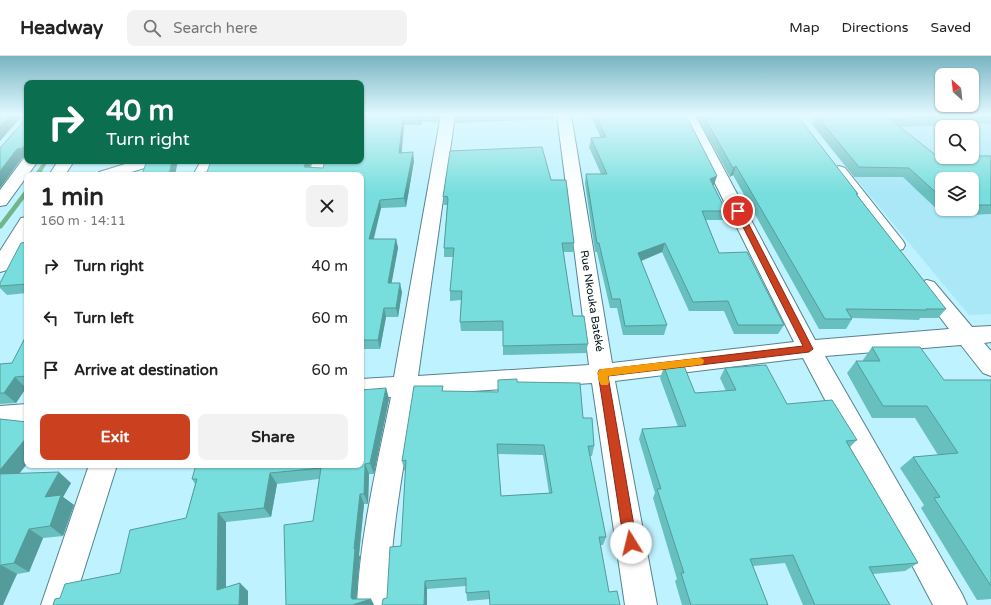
<!DOCTYPE html>
<html lang="en">
<head>
<meta charset="utf-8">
<style>
  body { margin:0; font-family:"Varela Round",sans-serif; background:#f2f2f2; color:#222; height:100vh; display:flex; flex-direction:column; font-size:15px; white-space:nowrap }
  * { box-sizing:border-box; margin:0 }
  p { font-size:13px; color:#767676 }
  .icon { flex:none; width:22px; height:22px; fill:none; stroke:currentColor; stroke-width:2; stroke-linecap:round; stroke-linejoin:round }
  .map { position:relative; flex:1; overflow:hidden }
  .drawer { position:absolute; left:24px; top:116px; width:340px; height:296px; display:flex; flex-direction:column; background:#fff; border-radius:8px; box-shadow:0 1px 3px #0004 }
  .drawer>* { flex:none }
  .top-card { position:absolute; left:24px; top:24px; width:340px; height:84px; border-radius:8px; box-shadow:0 1px 3px #0004; background:#0b6e4f; color:#fff; overflow:hidden }
  .needle { width:26px; rotate:333deg }
  .controls { position:absolute; left:935px; top:12px; display:grid; gap:8px }
  .controls a { display:grid; place-items:center; width:44px; height:44px; border-radius:8px; background:#fff; box-shadow:0 1px 3px #0004; font-size:20px }
  .pin { position:absolute; display:grid; place-items:center; width:34px; height:34px; color:#fff; margin:-17px; border:2px solid #fff; border-radius:50%; box-shadow:0 1px 4px #0007 }
  .me { position:absolute; width:44px; margin:-22px; rotate:351deg; stroke-linejoin:round; filter:drop-shadow(0 0 3px #0008) }
  .turn { display:flex; align-items:center; gap:14px; height:84px; padding:0 16px; font-size:18px }
  .turn .icon { width:52px; height:52px; stroke-width:2.5 }
  .turn b { display:block; font-size:28px; line-height:34px }
  .round { display:grid; place-items:center; flex:none; width:42px; height:42px; border-radius:8px; background:#f2f2f2 }
  .overview { display:flex; align-items:center; justify-content:space-between; height:68px; padding:0 16px }
  h1 { font-size:24px; font-weight:700; line-height:30px }
  .button { display:flex; gap:8px; margin-top:auto; padding:8px 16px }
  .button a { flex:1; height:46px; border-radius:8px; background:#cb411f; color:#fff; font-size:16px; font-weight:700; line-height:46px; text-align:center }
  .button a+a { background:#f2f2f2; color:#222 }
  ul { padding:0; list-style:none }
  li { display:flex; align-items:center; gap:12px; height:52px; padding:0 16px }
  li div { flex:1 }
  li b { display:block; font-size:15px }
  li em { font-style:normal }
  header { display:flex; align-items:center; gap:24px; box-sizing:border-box; height:56px; padding:0 20px; background:#fff; border-bottom:1px solid #e0e0e0 }
  header strong { font-size:19px }
  nav { display:flex; gap:22px; margin-inline-start:auto; font-size:14px }
  .search { width:280px; height:36px; background:#f2f2f2; display:flex; align-items:center; gap:10px; box-sizing:border-box; padding:0 14px; border-radius:8px; color:#767676; font-size:15px }
  .map>svg:first-child { display:block }
</style>
</head>
<body>
<header>
<strong>Headway</strong>
<div class="search"><svg class="icon" aria-label="search" viewBox="0 0 24 24"><circle cx="10" cy="10" r="6"/><path d="M15 15l6 6"/></svg>Search here</div>
<nav><a>Map</a><a>Directions</a><a>Saved</a></nav>
</header>
<div class="map">
<svg width="991" height="549" viewBox="0 0 991 549">
  <rect width="100%" height="100%" fill="#bef2ff"/>
  <!-- built -->
  <path fill="#aae7f7" fill-rule="evenodd" d="M803,59H991V258L969,259ZM942,71H972V101H942ZM942,123H972V153H942Z"/>
  <g fill="none" stroke-linecap="round" stroke-linejoin="round">
    <!-- stream -->
    <g fill="#71b589" fill-rule="evenodd">
      <polygon points="44,105 48,105 40,119 34,119"/>
      <polygon points="27,133 27,139 2,172 0,173 0,167 25,134"/>
    </g>
    <!-- minor casing -->
    <g stroke="#53838f" stroke-width="2">
      <g id="minor">
        <path d="M441,59H455L418,320L589,309L557,59H571L612,307L794,286L681,59H695L815,284L949,273L917,231L920,226L927,224L934,226L972,271L991,270V286L984,287L991,295V320L983,317L961,289L825,300L962,538L967,549H933L803,302L615,325L657,549H625L592,327L415,339C404,409 390,478 389,549H357C360,478 377,410 391,341L361,343V323L394,321Z"/>
        <polygon points="27,101 27,105 38,105 6,149 0,150 0,134 24,102"/>
        <polygon points="58,105 74,105 65,119 49,119"/>
        <polygon points="135,105 159,105 157,108 122,119 97,119 99,116"/>
        <polygon points="201,105 217,105 209,119 193,119"/>
        <polygon points="313,105 329,105 324,119 308,119"/>
        <polygon points="839,110 845,112 903,185 905,189 903,193 896,195 889,193 831,115 833,112"/>
        <polygon points="27,161 27,181 7,214 0,216 0,195 21,162"/>
        <polygon points="27,348 27,370 0,372 0,350"/>
        <polygon points="89,409 117,409 73,549 41,549"/>
      </g>
    </g>
    <!-- minor -->
    <use href="#minor" fill="#fff" fill-rule="evenodd"/>
  </g>
  <!-- wall -->
  <g fill="#67bfbe" fill-rule="evenodd">
    <polygon points="361,59 440,59 438,67 422,65 421,69 404,69 401,97 414,105 406,151 381,152 374,183 396,183 398,192 391,227 402,236 398,261 386,261 380,293 361,293 361,119 186,119 310,109 309,111 323,112 361,105"/>
    <polygon points="455,59 554,59 554,63 455,67"/>
    <polygon points="590,59 686,59 717,120 713,129 726,155 723,164 706,164 719,197 784,269 778,278 734,278 724,255 689,255 662,196 641,205 667,269 664,279 623,279 617,252 610,252 597,196 595,196 585,127 586,118 601,118 589,91 591,82 601,82"/>
    <polygon points="696,59 797,59 858,138 857,139 946,253 938,262 920,262 919,264 852,262 852,263 846,273 819,273 733,119 730,121"/>
    <path d="M816,59H991V68L990,67L900,71L938,101L991,100V158L944,160L903,121H854L812,68ZM942,123H972V153H942Z"/>
    <polygon points="551,124 574,187 573,196 563,196 573,260 588,288 586,297 503,299 503,275 461,275 460,266 461,244 450,245 450,235 453,201 444,201 444,192 447,149 444,149 443,141"/>
    <polygon points="27,186 27,237 7,239 0,232 0,227"/>
    <polygon points="27,278 27,332 26,332 16,347 0,348 0,308 12,307"/>
    <polygon points="872,291 944,324 991,324 991,543 977,544 921,452 924,449 900,412 913,401 938,399 915,362 872,362 847,317 856,305 863,305 863,304"/>
    <polygon points="664,311 695,337 726,335 720,322 725,312 787,348 857,384 850,391 918,507 905,515 873,518 890,549 803,549 785,507 753,510 768,549 682,549 675,525 677,523 653,442 655,437 639,383 642,373 678,371 660,322"/>
    <path d="M517,326L583,362L594,390L592,400H590L606,481L603,489H601L490,543L467,545L466,530L427,533L387,542L401,490L406,414H404L402,405L444,336H498ZM498,398L543,399L549,437L501,440Z"/>
    <polygon points="386,332 389,343 374,418 369,418 368,448 364,448 359,499 360,501 356,543 371,543 374,549 286,549 313,465 319,423 277,428 271,461 226,466 226,531 248,535 60,542 120,517 186,462 195,428 192,423"/>
    <polygon points="0,363 27,366 27,408 19,417 71,427 63,441 74,449 63,480 43,482 29,516 17,518 0,549"/>
    <polygon points="130,409 154,409 132,411"/>
  </g>
  <!-- shaded-wall -->
  <g fill="#549b9b">
    <polygon points="10,59 23,59 22,60 0,85 0,71"/>
    <polygon points="420,59 421,59 422,65 421,69"/>
    <polygon points="437,59 440,59 438,67"/>
    <polygon points="403,61 404,69 401,106 399,97"/>
    <polygon points="27,86 27,100 23,101 0,132 0,115 17,93"/>
    <polygon points="413,96 414,105 406,151 404,142"/>
    <polygon points="172,105 178,105 175,119 169,119"/>
    <polygon points="306,105 309,105 310,109 307,119 304,111"/>
    <polygon points="736,110 733,119 730,121 733,112"/>
    <polygon points="717,120 714,129 707,132 710,123"/>
    <polygon points="380,144 381,152 371,192 369,183"/>
    <polygon points="396,183 398,192 390,236 388,227"/>
    <polygon points="665,187 662,196 636,207 638,197"/>
    <polygon points="400,227 402,236 398,261 396,252"/>
    <polygon points="384,252 386,261 380,293 378,284"/>
    <polygon points="15,321 26,332 16,347 4,337"/>
    <polygon points="386,332 389,343 374,418 370,407"/>
    <polygon points="27,381 27,408 11,428 0,420 0,414"/>
    <polygon points="365,408 369,418 368,448 364,438"/>
    <polygon points="59,416 71,427 63,441 74,449 63,480 50,470 45,441"/>
    <polygon points="270,417 277,428 271,461 264,452"/>
    <polygon points="360,438 364,448 359,499 360,501 356,548 371,543 374,549 352,549 351,541 354,493"/>
    <polygon points="218,457 226,466 226,542 217,534"/>
    <polygon points="29,473 43,482 29,516 14,507"/>
    <polygon points="1,509 17,518 3,549 0,549 0,512"/>
    <polygon points="425,525 427,533 427,549 424,549"/>
    <polygon points="240,527 248,535 248,549 239,549"/>
  </g>
  <!-- building -->
  <g fill="#78dedd" stroke="#549b9b" fill-rule="evenodd">
    <polygon points="0,59 10,59 0,71"/>
    <polygon points="23,59 27,59 27,86 22,92 17,93 0,115 0,92 23,66"/>
    <polygon points="361,59 420,59 420,60 403,61 399,97 413,96 404,142 380,144 369,183 396,183 388,227 400,227 396,252 384,252 378,284 361,284 361,119 186,119 207,116 211,105 306,105 304,111 323,112 325,105 361,105"/>
    <polygon points="595,59 686,59 717,120 710,123 726,155 702,155 719,197 747,196 784,269 738,269 728,245 693,246 665,187 638,197 667,269 625,270 620,243 612,243 599,187 597,187 586,118 607,118 591,82 606,81"/>
    <polygon points="703,59 797,59 858,138 856,138 946,253 926,253 927,254 846,253 852,263 825,263 736,110 733,112"/>
    <polygon points="816,59 972,59 890,63 938,101 972,101 972,100 991,100 991,149 972,149 972,123 942,123 942,142 909,112 859,111"/>
    <polygon points="542,91 551,124 566,124 574,187 562,187 573,260 584,260 588,288 503,290 503,265 460,266 462,235 450,235 454,192 444,192 448,143 447,140 443,141 450,95"/>
    <polygon points="156,105 172,105 169,119 142,119 146,107"/>
    <polygon points="27,186 27,228 0,230 0,227 21,187"/>
    <polygon points="27,278 27,320 15,321 4,337 0,337 0,308 12,307"/>
    <polygon points="872,291 920,291 944,324 991,324 991,530 934,442 940,441 913,401 958,397 927,350 883,350 856,305 880,305"/>
    <polygon points="766,309 787,348 832,344 857,384 846,385 918,507 869,511 890,549 815,549 793,499 750,503 768,549 691,549 681,517 684,517 657,433 661,433 642,373 686,370 664,311 684,310 695,337 736,334 725,312"/>
    <path d="M517,323V326L580,327L583,362H592L594,390H588L606,481H599L609,536L617,535L620,549H490L489,535L466,537V522L425,525L424,549H382L383,543L387,542L390,491L401,490L406,404L402,405L414,330H443L442,335L498,336V324ZM497,388L544,389L552,437L501,440Z"/>
    <polygon points="386,332 370,407 365,408 364,438 360,438 354,493 355,493 351,541 352,543 371,543 352,549 286,549 284,469 313,465 321,412 270,417 264,452 218,457 217,534 240,527 239,549 53,549 55,543 60,542 65,528 120,517 130,474 186,462 197,423 192,423 196,409 361,409 361,334"/>
    <polygon points="0,363 27,366 27,381 0,414"/>
    <polygon points="59,416 45,441 61,439 50,470 29,473 14,507 1,509 0,512 0,418"/>
  </g>
  <!-- sky -->
  <linearGradient id="sky" x2="0" y2="1"><stop stop-color="#78b4c2"/><stop offset="0.43" stop-color="#e2f9ff"/><stop offset="1" stop-color="#e2f9ff" stop-opacity="0"/></linearGradient>
  <rect width="991" height="136" fill="url(#sky)"/>
  <!-- route -->
  <polygon fill="#cb411f" stroke="#842a14" points="738,153 742,155 813,293 809,296 608,320 637,487 635,491 631,493 626,491 624,487 598,317 599,314 803,290 735,155"/>
  <!-- slow -->
  <path fill="#f59e0b" d="M699,302L703,303L704,305L703,308L699,309L608,320L609,326L608,329H601C598,324 597,318 599,314L602,313Z"/>
  <g text-anchor="middle" dominant-baseline="central" stroke-width="4" stroke-linejoin="round" paint-order="stroke">
    <!-- street labels -->
    <g font-size="11" fill="#021317" stroke="#fff">
      <text transform="translate(592 245) rotate(81)">Rue Nkouka Batéké</text>
    </g>
  </g>
</svg>
<div class="controls">
<a><svg class="needle" viewBox="-14 -14 28 28"><path d="M0-13l5 13h-10z" fill="#e53935"/><path d="M0 13l5-13h-10z" fill="#767676"/></svg></a>
<a><svg class="icon" aria-label="search" viewBox="0 0 24 24"><circle cx="10" cy="10" r="6"/><path d="M15 15l6 6"/></svg></a>
<a><svg class="icon" aria-label="layers" viewBox="0 0 24 24"><path d="M12 4l9 5-9 5-9-5zM3 14l9 5 9-5"/></svg></a>
</div>
<div class="pin" style="left:738px;top:155px;background:#d93025"><svg class="icon" aria-label="arrive" viewBox="0 0 24 24"><path d="M6 21V4h12l-3 4 3 4H6"/></svg></div>
<svg class="me" style="left:631px;top:487px" viewBox="-20 -20 40 40"><circle r="19" fill="#fff"/><path d="M0-13L10 11 0 6-10 11z" fill="#cb411f"/></svg>
<div class="top-card">
<div class="turn"><svg class="icon" aria-label="right" viewBox="0 0 24 24"><path d="M7 20v-9h11M14 6l5 5-5 5"/></svg><div><b>40 m</b>Turn right</div></div>
</div>
<section class="drawer">
<div class="overview"><div><h1>1 min</h1><p>160 m · 14:11</p></div><a class="round"><svg class="icon" aria-label="close" viewBox="0 0 24 24"><path d="M6 6l12 12M18 6L6 18"/></svg></a></div>
<ul>
<li><svg class="icon" aria-label="right" viewBox="0 0 24 24"><path d="M7 20v-9h11M14 6l5 5-5 5"/></svg><div><b>Turn right</b></div><em>40 m</em></li>
<li><svg class="icon" aria-label="left" viewBox="0 0 24 24"><path d="M17 20v-9H6M10 6l-5 5 5 5"/></svg><div><b>Turn left</b></div><em>60 m</em></li>
<li><svg class="icon" aria-label="arrive" viewBox="0 0 24 24"><path d="M6 21V4h12l-3 4 3 4H6"/></svg><div><b>Arrive at destination</b></div><em>60 m</em></li>
</ul>
<div class="button"><a>Exit</a><a>Share</a></div>
</section>
</div>
</body>
</html>
